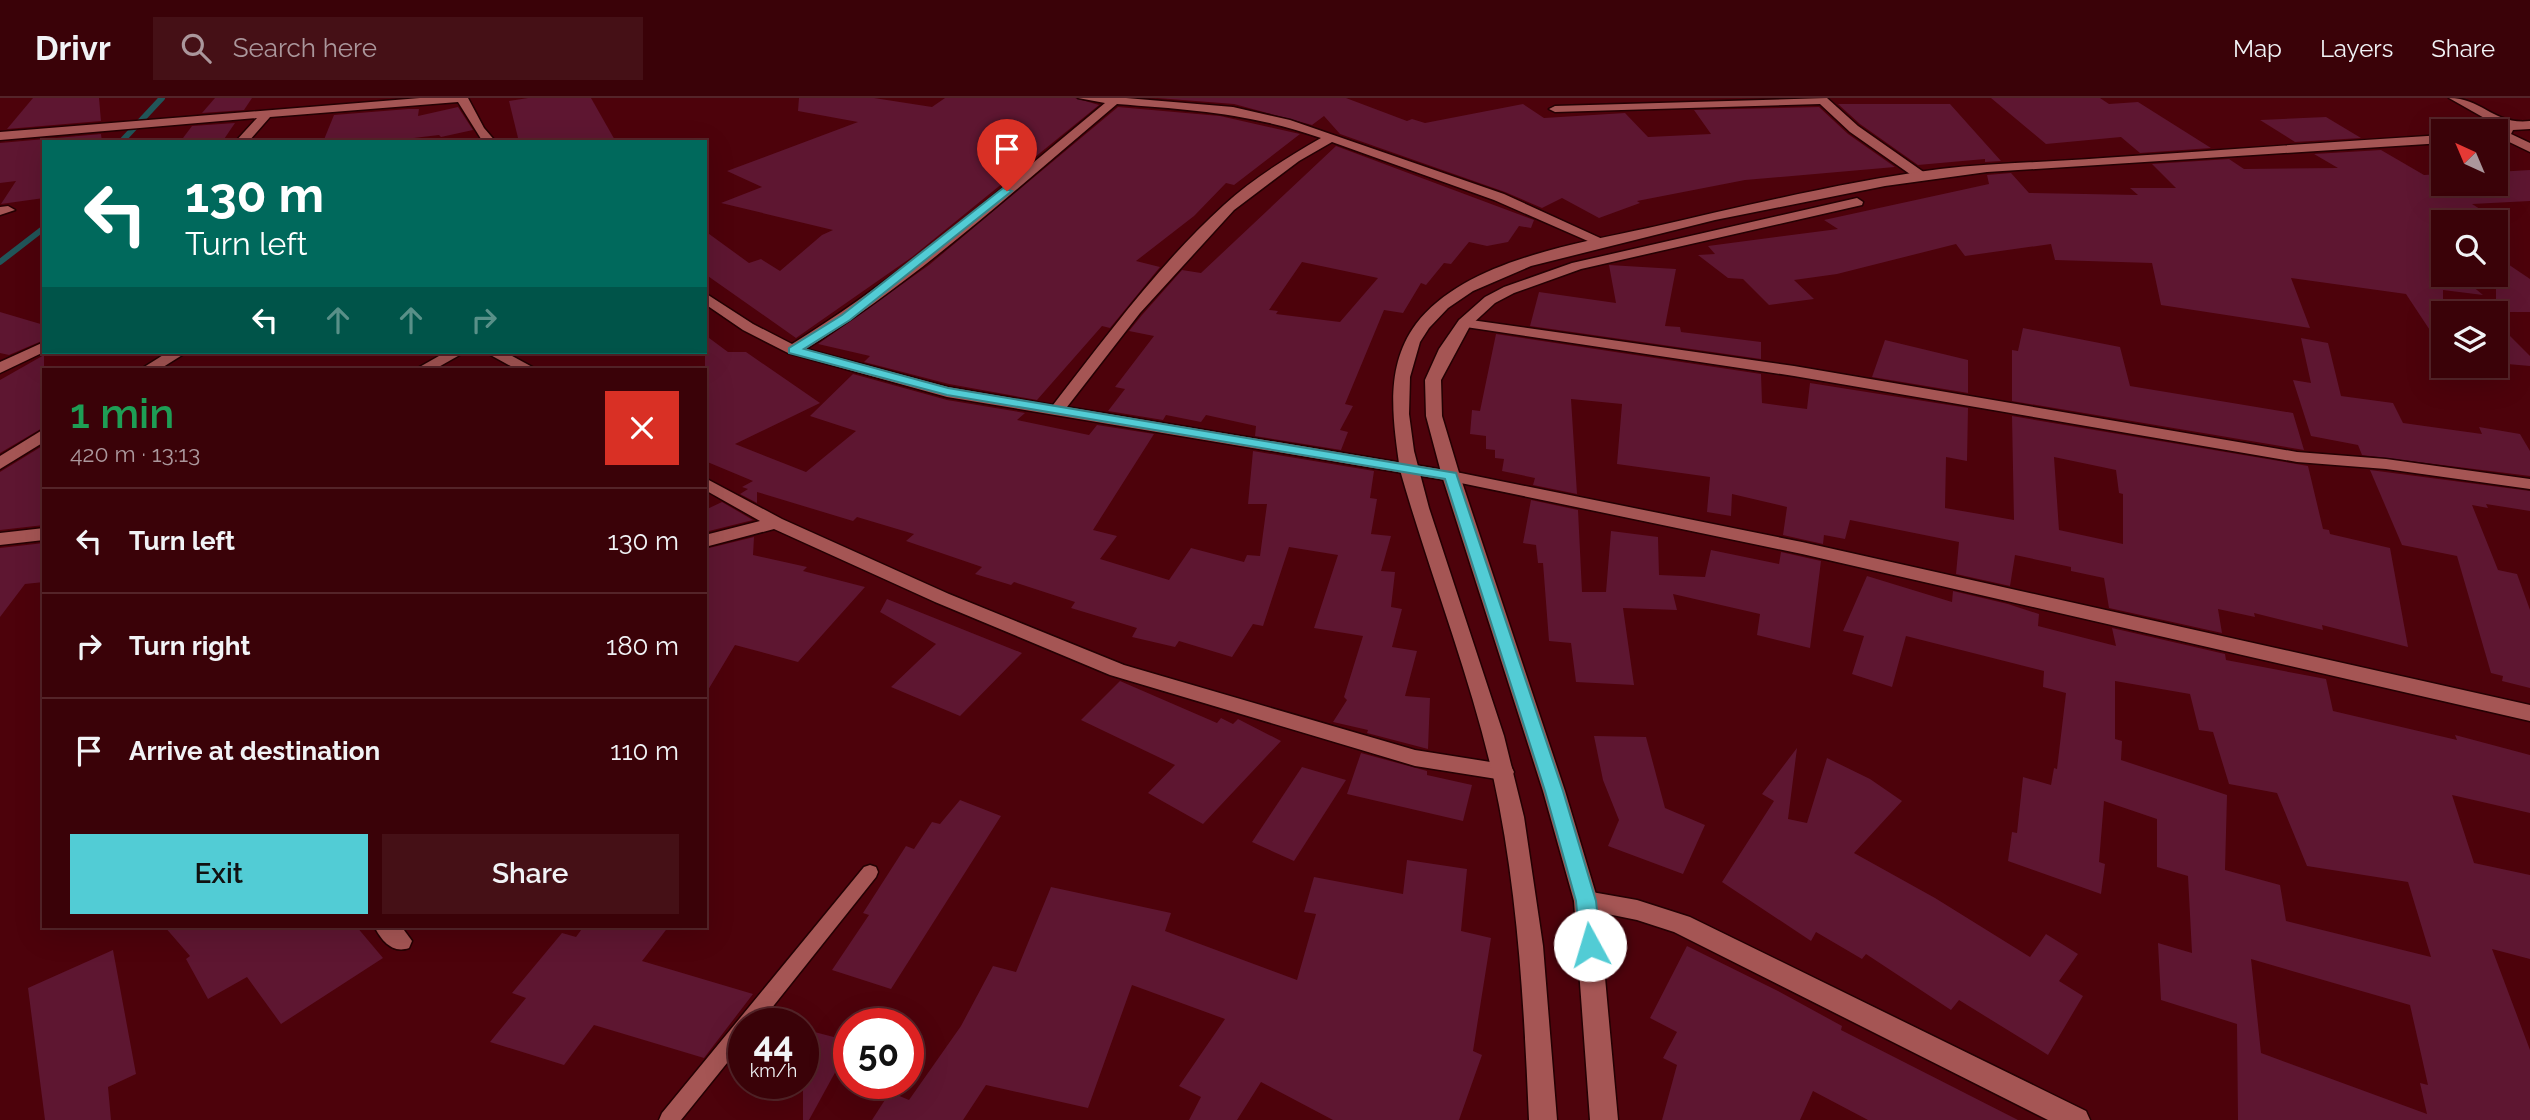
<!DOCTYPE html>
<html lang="en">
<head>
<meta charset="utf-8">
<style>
  body { margin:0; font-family:Raleway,sans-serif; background:#451016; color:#f1f3f6; height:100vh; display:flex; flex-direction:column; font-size:26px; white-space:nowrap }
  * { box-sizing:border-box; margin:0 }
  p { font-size:23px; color:#ab979c }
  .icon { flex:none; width:38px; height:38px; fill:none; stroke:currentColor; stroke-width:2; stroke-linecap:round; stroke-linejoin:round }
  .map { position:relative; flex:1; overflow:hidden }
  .panel { position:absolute; left:42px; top:270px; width:665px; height:560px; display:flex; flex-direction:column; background:#3a0208; border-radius:0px; box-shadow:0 7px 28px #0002,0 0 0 2px #542429 }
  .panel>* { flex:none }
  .guide { position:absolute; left:42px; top:42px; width:665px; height:214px; border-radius:0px; box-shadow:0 7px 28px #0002,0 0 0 2px #542429; background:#00695c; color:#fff; overflow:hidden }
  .needle { width:46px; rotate:316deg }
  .tools { position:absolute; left:2431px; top:21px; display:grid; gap:14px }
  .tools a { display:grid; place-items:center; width:77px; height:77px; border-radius:0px; background:#3a0208; box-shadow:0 7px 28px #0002,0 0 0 2px #542429; font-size:35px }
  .speed { position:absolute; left:728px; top:910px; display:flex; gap:14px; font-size:35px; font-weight:700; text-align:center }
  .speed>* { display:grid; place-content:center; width:91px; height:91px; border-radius:50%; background:#3a0208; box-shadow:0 7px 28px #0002,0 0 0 2px #542429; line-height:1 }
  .speed small { font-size:18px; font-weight:400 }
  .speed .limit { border:10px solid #d22; background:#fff; color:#111 }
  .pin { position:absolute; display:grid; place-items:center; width:60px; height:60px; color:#fff; margin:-72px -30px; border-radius:50% 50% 50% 0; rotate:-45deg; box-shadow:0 0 7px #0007 }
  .pin .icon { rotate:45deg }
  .me { position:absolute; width:77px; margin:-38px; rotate:354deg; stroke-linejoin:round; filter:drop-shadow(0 0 5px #0008) }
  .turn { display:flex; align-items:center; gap:24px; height:147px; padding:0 28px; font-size:32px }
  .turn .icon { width:91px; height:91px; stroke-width:2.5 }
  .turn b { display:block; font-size:49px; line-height:60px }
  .lanes { display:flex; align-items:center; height:66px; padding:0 28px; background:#0003; justify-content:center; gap:35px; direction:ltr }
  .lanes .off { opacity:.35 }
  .round { display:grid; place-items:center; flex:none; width:74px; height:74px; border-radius:0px; background:#451016 }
  .headline { display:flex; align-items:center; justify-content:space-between; height:119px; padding:0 28px }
  h1 { font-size:42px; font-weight:600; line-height:52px; color:#1e9e55 }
  .cta { display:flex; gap:14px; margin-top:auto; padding:14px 28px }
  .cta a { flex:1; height:80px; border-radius:0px; background:#52ccd5; color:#111; font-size:28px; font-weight:600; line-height:80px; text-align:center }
  .cta a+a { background:#451016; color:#f1f3f6 }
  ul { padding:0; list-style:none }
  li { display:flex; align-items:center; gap:21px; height:105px; padding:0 28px; border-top:2px solid #542429 }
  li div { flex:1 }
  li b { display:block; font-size:26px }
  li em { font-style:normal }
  header { display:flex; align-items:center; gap:42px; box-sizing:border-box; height:98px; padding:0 35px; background:#3a0208; border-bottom:2px solid #542429 }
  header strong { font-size:33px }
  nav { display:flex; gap:38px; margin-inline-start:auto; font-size:24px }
  .search { width:490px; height:63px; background:#451016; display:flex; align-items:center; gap:18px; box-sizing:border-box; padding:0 24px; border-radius:0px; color:#ab979c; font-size:26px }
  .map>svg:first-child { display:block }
</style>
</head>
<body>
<header>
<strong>Drivr</strong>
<div class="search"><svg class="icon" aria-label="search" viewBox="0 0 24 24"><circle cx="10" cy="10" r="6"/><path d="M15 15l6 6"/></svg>Search here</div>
<nav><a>Map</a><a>Layers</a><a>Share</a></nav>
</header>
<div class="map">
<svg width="2530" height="1022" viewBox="0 0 2530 1022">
  <rect width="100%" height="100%" fill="#4d020b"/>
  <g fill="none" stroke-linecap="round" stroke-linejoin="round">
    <!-- stream -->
    <g stroke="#215559" stroke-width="6">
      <polyline points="121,44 162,0"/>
      <polyline points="0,164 44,130"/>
    </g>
  </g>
  <!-- building -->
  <g fill="#5e1631" fill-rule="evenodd">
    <polygon points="33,0 99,0 101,23 7,31"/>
    <polygon points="215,0 252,0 244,12 202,15"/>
    <polygon points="528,0 591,0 616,44 519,44 509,3"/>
    <polygon points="799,0 874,0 932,9 945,0 1075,0 1099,7 912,159 796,240 705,176 705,133 749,165 761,161 780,173 822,137 833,132 721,105 762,89 727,73 858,24 798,13"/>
    <polygon points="1157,0 1346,0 1407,23 1412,21 1425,25 1523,6 1544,20 1625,15 1648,39 1711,36 1694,12 1819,9 1848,36 1895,69 1745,82 1637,103 1640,105 1599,120 1562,100 1542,110 1505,94 1340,36 1324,18 1312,27 1234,6"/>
    <polygon points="1991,0 2100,0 2109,6 2138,4 2211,50 2140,55 2121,39 2046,46"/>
    <polygon points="1838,6 1950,6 2001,63 1985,64 1985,61 1918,67 1860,26"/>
    <polygon points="458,9 473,32 441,39 439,37 380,44 323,44 334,17 408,11 419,11 418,18"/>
    <polygon points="1118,9 1220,18 1300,36 1234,87 1226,85 1194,118 1136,163 1160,169 1110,230 1102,228 1037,302 949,286 864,264 870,258 818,246 929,167"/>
    <polygon points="2326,19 2361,40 2295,44 2260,22"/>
    <polygon points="235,25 222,44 180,44 192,28"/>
    <polygon points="101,36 102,44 44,44 44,100 1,106 16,83 0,85 0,45"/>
    <path d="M1336,48L1534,122L1531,130L1519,128L1508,144L1487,148L1469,144L1451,166L1444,165L1426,187L1421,185L1403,215L1384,212L1345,306L1353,308L1340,332L1348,334L1341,352L1255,338L1256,328L1206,317L1201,324L1166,317L1163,322L1108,313L1125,291L1115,289L1154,238L1129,233L1142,217L1182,172L1201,175ZM1302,164L1378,180L1340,224L1276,216L1278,213L1269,212Z"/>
    <polygon points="2381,52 2424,77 2443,76 2443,86 2496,86 2496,74 2530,72 2530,103 2472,106 2480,111 2429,113 2443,123 2443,177 2459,177 2483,197 2443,192 2443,252 2406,196 2291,180 2310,230 2161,207 2152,165 2055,162 2051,146 1965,158 1956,146 1837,176 1794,182 1814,201 1769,207 1743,181 1728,180 1698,157 1715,156 1708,148 1838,131 1824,122 1989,86 1987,77 2011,75 2029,95 2138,97 2130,90 2176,90 2152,66 2229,61 2244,71 2338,70 2314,56"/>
    <polygon points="2496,158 2530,181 2530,214 2496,214"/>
    <polygon points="1609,167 1676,171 1665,228 1680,229 1681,234 1761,244 1761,261 1530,228 1539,194 1616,205"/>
    <polygon points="0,214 44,227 44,242 9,257 0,255"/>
    <polygon points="2496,224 2530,258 2530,268 2496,265"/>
    <polygon points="2023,230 2120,249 2130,288 2293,315 2304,352 2012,303 2012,252 2018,253"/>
    <path d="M1496,236L1761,276L1762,305L1807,311L1810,285L1968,310L1967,363L1946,359L1945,410L2014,422L2012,318L2308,368L2323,431L2329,432L2330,436L2390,450L2408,549L2322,527L2323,532L2254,515L2255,519L2218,511L2222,535L2109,510L2104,480L2071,473V469L2015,457L2010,488L1956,476L1959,444L1850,422L1845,441L1824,437L1823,446L1783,437L1787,409L1732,396L1731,418L1707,414L1710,379L1617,366L1622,306L1571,301L1577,396L1533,387L1535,380L1502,373L1504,361L1495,360V352L1486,351V338L1470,336L1472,312L1480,313ZM2054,359L2116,372L2119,395L2123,396V446L2059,432Z"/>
    <polygon points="705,237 728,254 746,254 820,305 735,346 806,374 856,333 810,318 853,276 947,302 1025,315 1017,322 1089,337 1097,327 1154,336 1093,432 1117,438 1100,461 1169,482 1191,450 1244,464 1247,457 1260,458 1267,406 1248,406 1253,353 1374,373 1370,400 1377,401 1371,436 1391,438 1381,473 1395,474 1391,509 1402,511 1392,549 1417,553 1405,598 1430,600 1428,651 1367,635 1368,632 1333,624 1347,602 1344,599 1363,538 1314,530 1338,457 1289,449 1263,528 1253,526 1232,559 1179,543 1175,549 1132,539 1137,530 1071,510 1075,504 1014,484 1011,487 975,476 982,469 906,443 914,436 857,419 853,423 757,394 757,405 740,396 748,391 742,389 753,383 705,363"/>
    <polygon points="2301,240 2328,245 2341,298 2393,305 2403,325 2482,336 2479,329 2520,336 2530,353 2530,378 2362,357 2358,347 2311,338 2293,282 2311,285"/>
    <polygon points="1885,242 1968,262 1968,295 1872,279"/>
    <polygon points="44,257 44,329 0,355 0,282"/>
    <polygon points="44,347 44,427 0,432 0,374"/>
    <polygon points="2370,372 2530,393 2530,413 2486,406 2488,410 2472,407 2498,472 2517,476 2530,512 2530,590 2502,583 2503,578 2491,575 2457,458 2402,447"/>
    <polygon points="1531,402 1578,412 1582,494 1606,494 1611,433 1658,439 1659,477 1705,479 1711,452 1779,466 1781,454 1821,463 1810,550 1757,537 1760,516 1673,496 1677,512 1623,510 1634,587 1576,584 1571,545 1549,543 1543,465 1538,465 1536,447 1523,445"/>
    <polygon points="722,404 753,422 705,434 705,412"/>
    <polygon points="754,439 753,457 807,469 803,473 865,489 798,564 735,547 705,597 705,451"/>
    <polygon points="44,445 44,484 25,486 0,519 0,450"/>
    <path d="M1867,478L1952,504L1953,493L2008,506L2039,516L2038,528L2116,548L2112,530L2225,556L2226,562L2326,581L2333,613L2457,642L2455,637L2530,657V715L2452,697L2474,765L2530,777V861L2492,851L2530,952V1022H2238L2237,926L2161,902L2158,845L2192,855L2188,778L2157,769V721L2104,703L2099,764L2105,766L2101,796L2008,763L2012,734L2017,735L2023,679L2051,687L2054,670L2057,671L2066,595L2043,589L2044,573L1906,538L1892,589L1852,576L1864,538L1843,533ZM2115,583L2190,596L2199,632L2213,634L2229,686L2277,695L2307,768L2408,784L2431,859L2286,823L2280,787L2225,772L2227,697L2121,662L2122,643L2115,641ZM2251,861L2410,907L2428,987L2420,985L2427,1016L2261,955Z"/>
    <polygon points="887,501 1022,555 960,618 891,589 936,546 880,514"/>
    <polygon points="1120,583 1217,625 1221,620 1233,626 1238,621 1281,643 1203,726 1148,695 1175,667 1081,622"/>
    <polygon points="1594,638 1646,639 1665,710 1705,727 1683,776 1608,748 1619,722 1603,682"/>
    <polygon points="1797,650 1788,721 1807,725 1827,660 1870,681 1902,703 1854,755 1935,800 2030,859 2046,836 2078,856 2059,883 2083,898 2048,957 1959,902 1951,912 1866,856 1862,861 1816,834 1811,843 1722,784 1774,703 1762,696"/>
    <polygon points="1361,655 1427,673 1427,677 1472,687 1463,723 1347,696"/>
    <polygon points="1302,669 1346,682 1294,763 1252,744"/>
    <polygon points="960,702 1001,718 891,891 832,872 869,817 863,815 906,748 914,751 932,724 940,726"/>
    <polygon points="1407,762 1467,771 1461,833 1491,840 1473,953 1482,957 1459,1022 1333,1022 1261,984 1237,1022 1189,1022 1201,999 1179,988 1225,921 1132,887 1088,1010 986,987 963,1022 872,1022 890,994 909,1002 961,928 993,868 1016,874 1051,789 1171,815 1165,833 1297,882 1316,816 1304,814 1314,779 1403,796"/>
    <polygon points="164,828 356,828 383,860 281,926 247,879 208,901 186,861 190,858"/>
    <polygon points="584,828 669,828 642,863 753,896 704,960 594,927 564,967 490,944 526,900 512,895 562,835 576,839"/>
    <polygon points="1687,848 1778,893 1842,928 1841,932 2018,1022 1868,1022 1813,993 1800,1022 1662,1022 1677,967 1663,960 1677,934 1650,920"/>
    <polygon points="113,852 136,976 108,989 111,1022 45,1022 28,890"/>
    <polygon points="803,931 849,943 849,949 809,1022 803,1022"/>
  </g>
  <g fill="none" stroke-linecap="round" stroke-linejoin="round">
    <!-- service casing -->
    <g stroke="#240103" stroke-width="3">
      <polygon id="service" points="870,767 876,769 878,774 876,779 759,926 744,926 744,944 681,1022 659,1022 662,1015 864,769"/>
    </g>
    <!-- minor casing -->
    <g stroke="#240103" stroke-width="3">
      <g id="minor">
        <polygon points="420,0 468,0 484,30 496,44 483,44 458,4 270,19 248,44 235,44 257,20 0,42 0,34"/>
        <path d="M1078,0H1126L1233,9L1290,22L1504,96L1609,144L1597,147L1494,102L1332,44L1299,63L1234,112L1140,215L1067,309L1451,373L1802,444L2530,607V623L1802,456L1451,383L947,299L788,255L743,232L705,206V195L753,226L792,246C904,177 1003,89 1105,5ZM1117,6C1192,12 1249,15 1321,40C1288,59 1252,81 1224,107C1160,165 1106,239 1053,307L948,289L806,251C918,181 1016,91 1117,6Z"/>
        <polygon points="1827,0 1858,28 1925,75 1925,81 1917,81 1850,34 1820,6 1555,14 1549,11 1555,8"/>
        <polygon points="0,109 8,108 15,112 0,117"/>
        <polygon points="1464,221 1794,268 2297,354 2386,361 2530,381 2530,391 2386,371 2297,364 1794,278 1459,228 1459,222"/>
        <polygon points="44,244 44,254 0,275 0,264"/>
        <polygon points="168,254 187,254 160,271 141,271"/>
        <polygon points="446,254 465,254 435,271 416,271"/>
        <polygon points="485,254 505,254 536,271 516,271"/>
        <polygon points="44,331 44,344 0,371 0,358"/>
        <polygon points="705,380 782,421 949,496 1124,567 1415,652 1503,666 1511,668 1514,674 1511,680 1503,682 1415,668 1110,577 935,504 774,431 705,449 705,437 760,423 705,392"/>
        <polygon points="44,430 44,442 0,447 0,435"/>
        <polygon points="1586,793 1637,802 1690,819 2086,1013 2090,1022 2048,1022 1674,834 1637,822 1578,810 1574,803 1578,796"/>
        <path d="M374,828H401L412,843L409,850C392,856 381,842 374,828Z"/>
      </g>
    </g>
    <!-- secondary casing -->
    <g stroke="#240103" stroke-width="3">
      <g id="secondary">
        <path d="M2449,0C2483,0 2493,27 2530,23V31L2513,32L2511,36L2530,45V54L2503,41L2496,40V34L2502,30Z"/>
        <path d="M2443,37V45L1987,74L1885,88L1715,122L1531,168L1473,193L1448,210L1429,230L1420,244L1410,279L1409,316L1414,353L1429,410L1504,638L1524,719L1543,848L1557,1022H1529C1524,907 1518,791 1493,678C1469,574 1429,474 1400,372C1393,322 1384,269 1416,226C1464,163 1575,146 1648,130C1744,108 1842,84 1940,71C1994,65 2049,64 2103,60C2217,52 2330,44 2443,37Z"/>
        <polygon points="1857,100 1863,104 1862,107 1581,171 1514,195 1495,205 1470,228 1441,282 1442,318 1460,378 1565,693 1598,803 1618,1022 1590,1022 1574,803 1543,693 1442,378 1426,318 1425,282 1439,251 1459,222 1485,199 1504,189 1572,165"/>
      </g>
    </g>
    <!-- service -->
    <use href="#service" fill="#a55554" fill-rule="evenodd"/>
    <!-- minor -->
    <use href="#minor" fill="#a55554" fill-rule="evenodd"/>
    <!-- secondary -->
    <use href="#secondary" fill="#a55554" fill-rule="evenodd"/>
  </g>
  <!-- route -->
  <polygon fill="#52ccd5" stroke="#35858a" stroke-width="2" points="1003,90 1012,93 850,222 804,251 948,290 1456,375 1563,693 1596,803 1601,847 1598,853 1590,855 1583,853 1580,847 1576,803 1545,693 1445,381 947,297 789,255 789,250 842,217"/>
</svg>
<div class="tools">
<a><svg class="needle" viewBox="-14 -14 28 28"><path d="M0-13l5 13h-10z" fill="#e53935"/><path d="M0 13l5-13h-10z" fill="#ab979c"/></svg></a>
<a><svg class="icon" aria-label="search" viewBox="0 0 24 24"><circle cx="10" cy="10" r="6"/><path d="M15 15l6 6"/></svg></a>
<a><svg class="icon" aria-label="layers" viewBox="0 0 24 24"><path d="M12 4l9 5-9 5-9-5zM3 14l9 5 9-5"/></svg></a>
</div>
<div class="speed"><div>44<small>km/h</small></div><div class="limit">50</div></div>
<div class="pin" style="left:1007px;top:93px;background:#d93025"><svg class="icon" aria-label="arrive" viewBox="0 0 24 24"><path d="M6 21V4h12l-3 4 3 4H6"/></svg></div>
<svg class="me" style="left:1590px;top:847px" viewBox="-20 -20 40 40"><circle r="19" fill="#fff"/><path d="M0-13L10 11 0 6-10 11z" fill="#52ccd5"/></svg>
<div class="guide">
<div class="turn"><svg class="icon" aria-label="left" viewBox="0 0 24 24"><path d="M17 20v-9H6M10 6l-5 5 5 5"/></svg><div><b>130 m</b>Turn left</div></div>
<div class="lanes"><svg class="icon" aria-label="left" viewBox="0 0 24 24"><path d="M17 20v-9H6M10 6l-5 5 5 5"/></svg><svg class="icon off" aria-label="ahead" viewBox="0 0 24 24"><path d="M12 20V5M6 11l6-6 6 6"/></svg><svg class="icon off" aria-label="ahead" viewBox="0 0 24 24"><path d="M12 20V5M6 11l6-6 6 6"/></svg><svg class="icon off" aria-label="right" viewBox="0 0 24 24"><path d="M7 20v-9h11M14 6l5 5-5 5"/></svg></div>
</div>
<section class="panel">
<div class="headline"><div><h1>1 min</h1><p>420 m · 13:13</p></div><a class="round" style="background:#d93025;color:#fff"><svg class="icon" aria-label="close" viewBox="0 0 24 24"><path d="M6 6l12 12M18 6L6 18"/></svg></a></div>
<ul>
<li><svg class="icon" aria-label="left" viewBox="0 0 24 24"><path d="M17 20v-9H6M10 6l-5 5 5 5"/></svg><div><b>Turn left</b></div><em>130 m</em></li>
<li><svg class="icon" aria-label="right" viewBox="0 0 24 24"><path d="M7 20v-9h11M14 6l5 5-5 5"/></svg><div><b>Turn right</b></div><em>180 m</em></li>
<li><svg class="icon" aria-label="arrive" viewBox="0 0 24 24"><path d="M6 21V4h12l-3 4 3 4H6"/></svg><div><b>Arrive at destination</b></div><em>110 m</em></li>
</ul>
<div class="cta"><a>Exit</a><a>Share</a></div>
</section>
</div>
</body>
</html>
